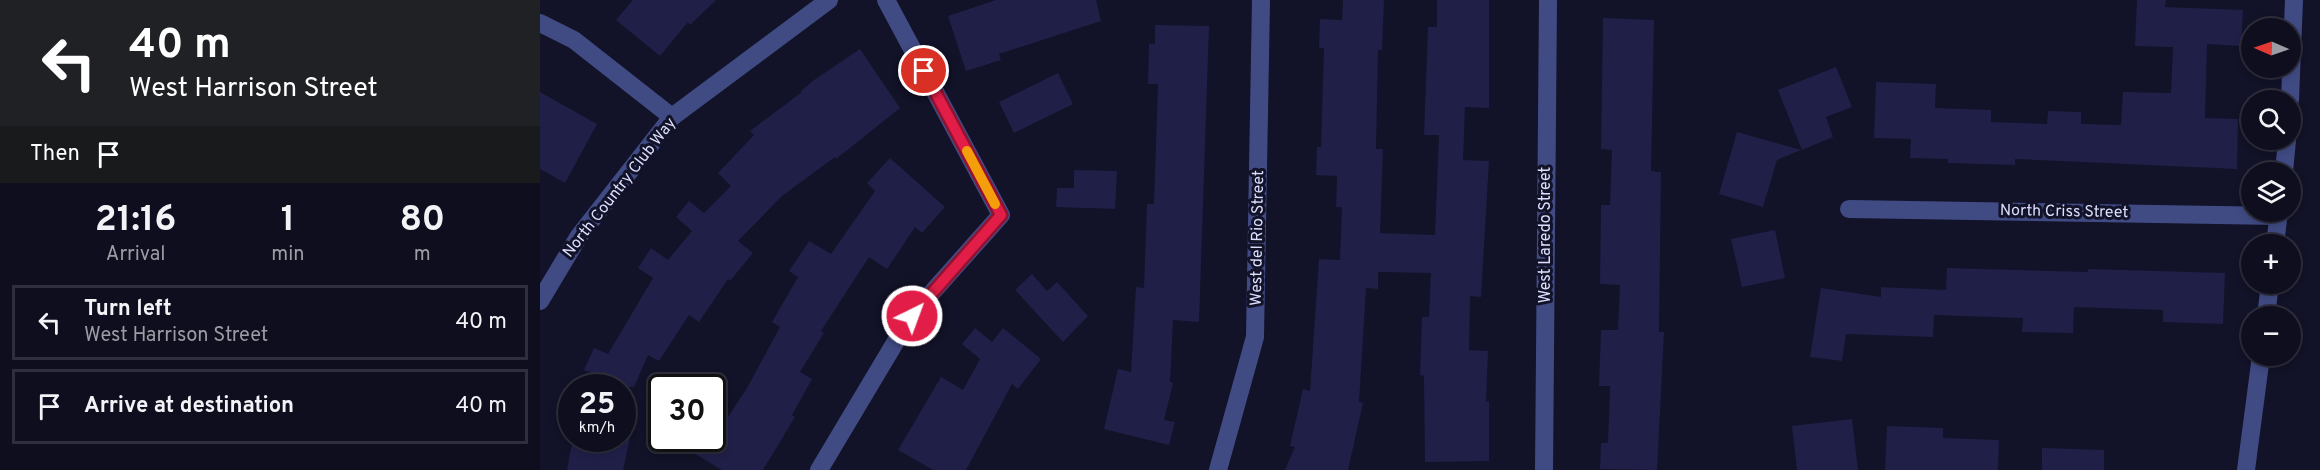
<!DOCTYPE html>
<html lang="en">
<head>
<meta charset="utf-8">
<style>
  body { margin:0; font-family:Overpass,sans-serif; background:#1c1c2b; color:#f1f3f6; height:100vh; display:flex; flex-direction:column; font-size:22px; white-space:nowrap }
  * { box-sizing:border-box; margin:0 }
  p { font-size:20px; color:#9b9ca4 }
  .icon { flex:none; width:33px; height:33px; fill:none; stroke:currentColor; stroke-width:2; stroke-linecap:round; stroke-linejoin:round }
  .map { position:relative; flex:1; overflow:hidden }
  .side { display:flex; flex-direction:column; background:#0e0e1e; width:540px }
  .side>* { flex:none }
  .top-card { background:#202124; color:#fff; overflow:hidden }
  .needle { width:39px; rotate:272deg }
  .buttons { position:absolute; left:1701px; top:18px; display:grid; gap:12px }
  .buttons a { display:grid; place-items:center; width:60px; height:60px; border-radius:50%; background:#0e0e1e; box-shadow:0 3px 9px #0003,0 0 0 2px #2e2e3c; font-size:30px }
  .speed { position:absolute; left:18px; top:374px; display:flex; gap:12px; font-size:30px; font-weight:700; text-align:center }
  .speed>* { display:grid; place-content:center; width:78px; height:78px; border-radius:50%; background:#0e0e1e; box-shadow:0 3px 9px #0003,0 0 0 2px #2e2e3c; line-height:1 }
  .speed small { font-size:15px; font-weight:400 }
  .speed .limit { border:3px solid #111; border-radius:9px; background:#fff; color:#111 }
  .pin { position:absolute; display:grid; place-items:center; width:51px; height:51px; color:#fff; margin:-26px; border:3px solid #fff; border-radius:50%; box-shadow:0 2px 6px #0007 }
  .me { position:absolute; width:66px; margin:-33px; rotate:42deg; stroke-linejoin:round; filter:drop-shadow(0 0 4px #0008) }
  .turn { display:flex; align-items:center; gap:21px; height:126px; padding:0 30px; font-size:27px }
  .turn .icon { width:78px; height:78px; stroke-width:2.5 }
  .turn b { display:block; font-size:42px; line-height:51px }
  .then { display:flex; align-items:center; height:57px; padding:0 30px; background:#0003; gap:12px; font-size:22px }
  .eta { display:flex; justify-content:space-evenly; align-items:center; height:102px; text-align:center }
  .eta b { font-size:36px; font-weight:700; line-height:42px }
  ul { padding:0; list-style:none }
  li { display:flex; align-items:center; gap:18px; height:75px; margin:0 12px 9px; padding:0 18px; border:3px solid #2e2e3c; border-radius:0px }
  li div { flex:1 }
  li b { display:block; font-size:22px }
  li em { font-style:normal }
  main { display:flex; flex:1; min-height:0 }
  .map>svg:first-child { display:block }
</style>
</head>
<body>
<main>
<section class="side">
<div class="top-card">
<div class="turn"><svg class="icon" aria-label="left" viewBox="0 0 24 24"><path d="M17 20v-9H6M10 6l-5 5 5 5"/></svg><div><b>40 m</b>West Harrison Street</div></div>
<div class="then">Then<svg class="icon" aria-label="arrive" viewBox="0 0 24 24"><path d="M6 21V4h12l-3 4 3 4H6"/></svg></div>
</div>
<div class="eta">
<div><b>21:16</b><p>Arrival</p></div>
<div><b>1</b><p>min</p></div>
<div><b>80</b><p>m</p></div>
</div>
<ul>
<li><svg class="icon" aria-label="left" viewBox="0 0 24 24"><path d="M17 20v-9H6M10 6l-5 5 5 5"/></svg><div><b>Turn left</b><p>West Harrison Street</p></div><em>40 m</em></li>
<li><svg class="icon" aria-label="arrive" viewBox="0 0 24 24"><path d="M6 21V4h12l-3 4 3 4H6"/></svg><div><b>Arrive at destination</b></div><em>40 m</em></li>
</ul>
</section>
<div class="map">
<svg width="1780" height="470" viewBox="0 0 1780 470">
  <rect width="100%" height="100%" fill="#121228"/>
  <!-- building -->
  <g fill="#201f48">
    <polygon points="93,0 176,0 150,25 148,22 120,56 76,20"/>
    <polygon points="456,0 556,0 561,21 459,54 461,60 426,71 408,16"/>
    <polygon points="803,0 844,0 842,50 838,50 836,149 843,149 840,233 895,235 899,135 884,135 888,27 897,27 897,0 949,0 949,108 925,107 923,160 949,161 941,297 930,296 929,350 948,351 946,402 949,401 949,461 885,462 884,376 880,375 882,317 889,317 891,273 838,272 838,289 826,288 819,402 823,403 808,470 745,470 755,447 750,446 763,389 770,391 779,259 800,260 802,207 796,207 797,176 776,175 777,147 781,147 784,48 779,48 780,19 802,20"/>
    <polygon points="1597,0 1626,0 1625,7 1703,10 1701,46 1667,44 1665,118 1698,119 1697,169 1475,159 1475,165 1408,163 1408,159 1370,158 1371,139 1334,138 1336,82 1396,84 1395,108 1451,110 1451,122 1507,124 1508,111 1541,112 1541,124 1581,125 1583,92 1631,93 1633,47 1595,46"/>
    <polygon points="1063,18 1114,20 1111,171 1121,172 1119,332 1124,332 1117,470 1060,469 1061,443 1068,443 1070,386 1059,386 1061,330 1078,330 1080,285 1060,284 1061,205 1070,205 1072,150 1061,149"/>
    <polygon points="615,25 669,26 659,322 633,320 630,382 633,383 624,420 635,422 629,445 564,429 578,369 591,372 596,287 604,288 607,204 614,204 618,84 608,84 609,44 615,44"/>
    <polygon points="320,49 360,108 296,159 295,157 242,196 198,241 213,253 190,281 188,279 159,322 149,315 119,361 108,355 94,387 57,387 61,377 44,370 54,348 68,354 113,278 98,268 111,248 128,260 152,231 136,217 149,201 164,213 191,186 178,173 214,135 210,131 262,92 261,91 274,80"/>
    <polygon points="1296,67 1312,107 1286,117 1293,137 1262,150 1238,90"/>
    <polygon points="518,73 533,104 474,133 459,102"/>
    <polygon points="0,92 57,124 25,183 0,169"/>
    <polygon points="1197,132 1261,150 1237,160 1223,207 1179,194"/>
    <polygon points="350,158 405,207 382,233 375,227 347,269 329,257 281,331 284,333 260,372 272,379 252,415 255,417 223,470 182,470 152,452 160,438 172,438 172,425 180,429 207,388 240,327 232,322 258,277 249,271 269,241 291,254 335,191 327,183"/>
    <polygon points="534,170 577,171 575,209 516,207 517,188 534,188"/>
    <polygon points="1235,230 1245,278 1202,287 1191,239"/>
    <polygon points="1407,268 1548,272 1548,269 1685,273 1683,324 1623,322 1623,310 1534,307 1533,333 1482,332 1483,318 1394,315 1393,337 1306,334 1302,361 1270,357 1281,288 1341,297 1341,287 1406,290"/>
    <polygon points="492,274 507,291 517,282 548,316 523,342 475,290"/>
    <polygon points="435,328 452,342 463,328 501,359 478,389 472,384 426,470 393,470 358,450 401,377 423,390 440,359 422,344"/>
    <polygon points="1312,419 1318,470 1257,470 1252,426"/>
    <polygon points="1347,426 1403,428 1403,438 1459,440 1458,470 1345,470"/>
    <polygon points="33,438 90,438 83,470 27,470"/>
    <polygon points="1502,448 1564,450 1564,470 1502,470"/>
  </g>
  <g fill="none" stroke-linecap="round" stroke-linejoin="round">
    <!-- minor -->
    <g stroke="#404b84" stroke-width="18">
      <polyline points="0,23 34,40 132,117"/>
      <polyline points="1750,100 1754,0"/>
      <polyline points="1744,172 1747,140"/>
      <polyline points="1309,209 1739,216"/>
      <polyline points="1735,244 1739,212"/>
      <polyline points="0,301 39,236 132,117 289,0"/>
      <polyline points="1726,316 1730,284"/>
      <polyline points="279,470 371,316 461,215 346,0"/>
      <polyline points="678,470 715,337 721,0"/>
      <polyline points="1004,470 1008,0"/>
      <polyline points="1706,470 1721,356"/>
    </g>
  </g>
  <g fill="none" stroke-linecap="round" stroke-linejoin="round">
    <!-- route casing -->
    <g stroke="#92132f" stroke-width="15">
      <polyline id="route" points="372,316 461,215 384,71"/>
    </g>
    <!-- route -->
    <use href="#route" stroke="#e11d48" stroke-width="10"/>
    <!-- slow -->
    <polyline stroke="#f59e0b" stroke-width="10" points="427,151 455,204"/>
  </g>
  <g text-anchor="middle" dominant-baseline="central" stroke-width="6" stroke-linejoin="round" paint-order="stroke">
    <!-- street labels -->
    <g font-size="16" fill="#dbdefd" stroke="#121228">
      <text transform="translate(80 188) rotate(-52)">North Country Club Way</text>
      <text transform="translate(1524 212) rotate(1)">North Criss Street</text>
      <text transform="translate(1006 235) rotate(-90)">West Laredo Street</text>
      <text transform="translate(718 238) rotate(-89)">West del Rio Street</text>
    </g>
  </g>
</svg>
<div class="buttons">
<a><svg class="needle" viewBox="-14 -14 28 28"><path d="M0-13l5 13h-10z" fill="#e53935"/><path d="M0 13l5-13h-10z" fill="#9b9ca4"/></svg></a>
<a><svg class="icon" aria-label="search" viewBox="0 0 24 24"><circle cx="10" cy="10" r="6"/><path d="M15 15l6 6"/></svg></a>
<a><svg class="icon" aria-label="layers" viewBox="0 0 24 24"><path d="M12 4l9 5-9 5-9-5zM3 14l9 5 9-5"/></svg></a>
<a>+</a>
<a>−</a>
</div>
<div class="speed"><div>25<small>km/h</small></div><div class="limit">30</div></div>
<div class="pin" style="left:384px;top:71px;background:#d93025"><svg class="icon" aria-label="arrive" viewBox="0 0 24 24"><path d="M6 21V4h12l-3 4 3 4H6"/></svg></div>
<svg class="me" style="left:372px;top:316px" viewBox="-20 -20 40 40"><circle r="17" fill="#e11d48" stroke="#fff" stroke-width="3"/><path d="M0-11L8 9 0 5-8 9z" fill="#fff"/></svg>
</div>
</main>
</body>
</html>
